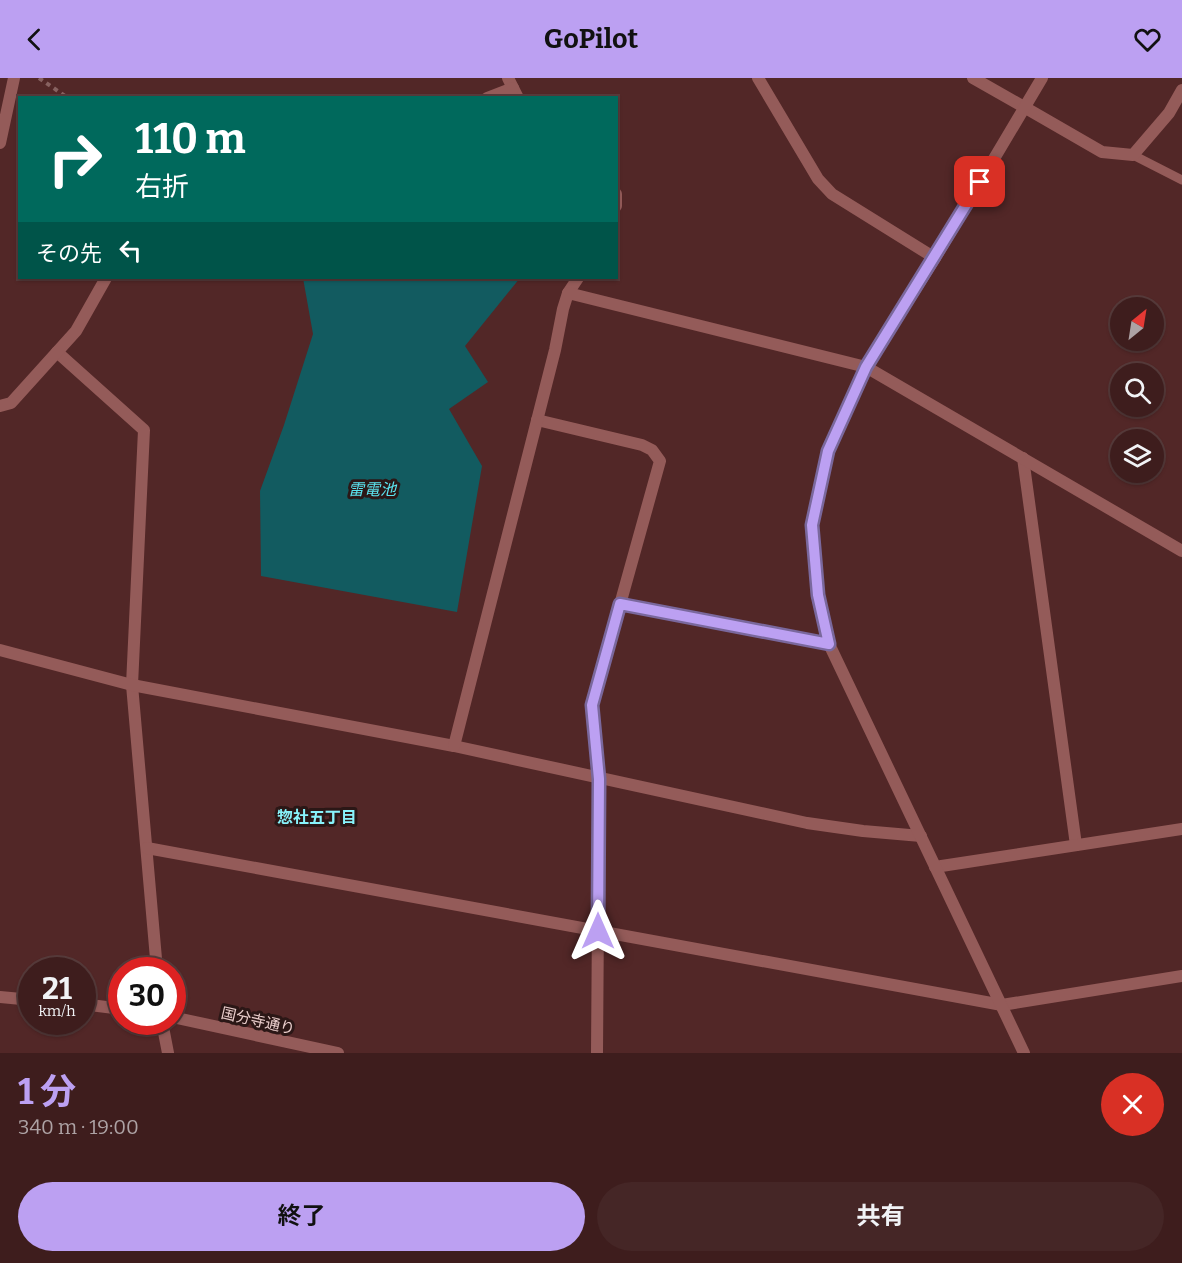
<!DOCTYPE html>
<html lang="ja">
<head>
<meta charset="utf-8">
<style>
  body { margin:0; font-family:Bitter,"Noto Sans JP",serif; background:#452626; color:#f1f3f6; height:100vh; display:flex; flex-direction:column; font-size:22px; white-space:nowrap }
  * { box-sizing:border-box; margin:0 }
  p { font-size:20px; color:#ada2a4 }
  .icon { flex:none; width:33px; height:33px; fill:none; stroke:currentColor; stroke-width:2; stroke-linecap:round; stroke-linejoin:round }
  .map { position:relative; height:975px; overflow:hidden }
  .drawer { display:flex; flex-direction:column; background:#3e1d1d; flex:1 }
  .drawer>* { flex:none }
  .hud { position:absolute; left:18px; top:18px; width:600px; height:183px; border-radius:0px; box-shadow:0 2px 4px #0004,0 0 0 2px #573b3b; background:#00695c; color:#fff; overflow:hidden }
  .needle { width:39px; rotate:30deg }
  .fabs { position:absolute; left:1110px; top:219px; display:grid; gap:12px }
  .fabs a { display:grid; place-items:center; width:54px; height:54px; border-radius:50%; background:#3e1d1d; box-shadow:0 2px 4px #0004,0 0 0 2px #573b3b; font-size:30px }
  .speed { position:absolute; left:18px; top:879px; display:flex; gap:12px; font-size:30px; font-weight:700; text-align:center }
  .speed>* { display:grid; place-content:center; width:78px; height:78px; border-radius:50%; background:#3e1d1d; box-shadow:0 2px 4px #0004,0 0 0 2px #573b3b; line-height:1 }
  .speed small { font-size:15px; font-weight:400 }
  .speed .limit { border:9px solid #d22; background:#fff; color:#111 }
  .pin { position:absolute; display:grid; place-items:center; width:51px; height:51px; color:#fff; margin:-26px; border-radius:12px; box-shadow:0 3px 9px #0006 }
  .me { position:absolute; width:66px; margin:-33px; rotate:0deg; stroke-linejoin:round; filter:drop-shadow(0 0 4px #0008) }
  .turn { display:flex; align-items:center; gap:21px; height:126px; padding:0 18px; font-size:27px }
  .turn .icon { width:78px; height:78px; stroke-width:2.5 }
  .turn b { display:block; font-size:42px; line-height:51px }
  .then { display:flex; align-items:center; height:57px; padding:0 18px; background:#0003; gap:12px; font-size:22px }
  .round { display:grid; place-items:center; flex:none; width:63px; height:63px; border-radius:32px; background:#452626 }
  .summary { display:flex; align-items:center; justify-content:space-between; height:102px; padding:0 18px }
  h1 { font-size:36px; font-weight:700; line-height:45px; color:#bca0f2 }
  .cta { display:flex; gap:12px; margin-top:auto; padding:12px 18px }
  .cta a { flex:1; height:69px; border-radius:36px; background:#bca0f2; color:#111; font-size:24px; font-weight:700; line-height:69px; text-align:center }
  .cta a+a { background:#452626; color:#f1f3f6 }
  header { display:flex; justify-content:space-between; align-items:center; height:78px; padding:0 18px; background:#bca0f2; color:#111; font-size:27px; font-weight:700 }
  .map>svg:first-child { display:block }
</style>
</head>
<body>
<header><svg class="icon" aria-label="back" viewBox="0 0 24 24"><path d="M15 5l-7 7 7 7"/></svg>GoPilot<svg class="icon" aria-label="heart" viewBox="0 0 24 24"><path d="M12 20l-8-8c-3-5 5-10 8-4 3-6 11-1 8 4z"/></svg></header>
<div class="map">
<svg width="1182" height="975" viewBox="0 0 1182 975">
  <rect width="100%" height="100%" fill="#522727"/>
  <!-- water -->
  <polygon fill="#125b60" points="303,200 520,200 465,268 488,304 449,331 482,388 457,534 261,498 260,413 284,347 313,256"/>
  <g fill="none" stroke-linecap="round" stroke-linejoin="round">
    <!-- path -->
    <polyline stroke="#876160" stroke-width="4" stroke-dasharray="4.5 4.5" stroke-linecap="butt" points="39,0 68,20"/>
    <!-- service -->
    <polyline stroke="#945b59" stroke-width="9" points="1133,77 1182,102"/>
    <!-- minor -->
    <g stroke="#945b59" stroke-width="12">
      <polyline points="508,0 518,20"/>
      <polyline points="758,0 818,101 832,116 935,180"/>
      <polyline points="487,20 513,10"/>
      <polyline points="1024,29 1102,74 1133,77 1169,35 1182,12"/>
      <polyline points="616,116 616,128"/>
      <polyline points="568,215 578,200"/>
      <polyline points="57,274 144,352 132,607 157,892"/>
      <polyline points="0,328 11,325 76,253 106,200"/>
      <polyline points="537,342 642,367 652,372 660,383 592,627 599,701 597,975"/>
      <polyline points="1023,380 1076,767"/>
      <polyline points="620,526 829,566"/>
      <polyline points="0,572 132,607 454,668 807,745 863,753 921,758"/>
      <polyline points="454,668 555,272 563,231 568,215 866,289 1182,473"/>
      <polyline points="147,770 1002,927 1182,898"/>
      <polyline points="935,789 1182,751"/>
      <polyline points="162,944 168,975"/>
    </g>
    <!-- tertiary -->
    <g stroke="#945b59" stroke-width="12">
      <polyline points="973,0 1024,29"/>
      <polyline points="0,65 14,0"/>
      <polyline points="0,919 32,922"/>
      <polyline points="82,926 122,931"/>
      <polyline points="172,939 338,975"/>
      <polyline points="1024,975 829,566 817,517 812,448 828,373 866,289 935,180 1042,0"/>
    </g>
  </g>
  <g fill="none" stroke-linecap="round" stroke-linejoin="round">
    <!-- route casing -->
    <g stroke="#7a689d" stroke-width="15">
      <polyline id="route" points="598,853 599,701 592,627 620,526 829,566 818,517 812,447 828,373 866,289 980,104"/>
    </g>
    <!-- route -->
    <use href="#route" stroke="#bca0f2" stroke-width="10"/>
  </g>
  <g text-anchor="middle" dominant-baseline="central" stroke-width="6" stroke-linejoin="round" paint-order="stroke">
    <!-- street labels -->
    <g font-size="15" fill="#e9cdcb" stroke="#2b1716">
      <text transform="translate(258 943) rotate(13)">国分寺通り</text>
    </g>
    <!-- water labels -->
    <g font-size="16" font-style="italic" fill="#5be5f0" stroke="#2b1716">
      <text x="372" y="411">雷電池</text>
    </g>
    <!-- neighbourhood labels -->
    <g font-size="16" font-weight="bold" fill="#88f3fb" stroke="#2b1716">
      <text x="317" y="739">惣社五丁目</text>
    </g>
  </g>
</svg>
<div class="fabs">
<a><svg class="needle" viewBox="-14 -14 28 28"><path d="M0-13l5 13h-10z" fill="#e53935"/><path d="M0 13l5-13h-10z" fill="#ada2a4"/></svg></a>
<a><svg class="icon" aria-label="search" viewBox="0 0 24 24"><circle cx="10" cy="10" r="6"/><path d="M15 15l6 6"/></svg></a>
<a><svg class="icon" aria-label="layers" viewBox="0 0 24 24"><path d="M12 4l9 5-9 5-9-5zM3 14l9 5 9-5"/></svg></a>
</div>
<div class="speed"><div>21<small>km/h</small></div><div class="limit">30</div></div>
<div class="pin" style="left:980px;top:104px;background:#d93025"><svg class="icon" aria-label="arrive" viewBox="0 0 24 24"><path d="M6 21V4h12l-3 4 3 4H6"/></svg></div>
<svg class="me" style="left:598px;top:853px" viewBox="-20 -20 40 40"><path d="M0-17L14 15 0 8-14 15z" fill="#bca0f2" stroke="#fff" stroke-width="4"/></svg>
<div class="hud">
<div class="turn"><svg class="icon" aria-label="right" viewBox="0 0 24 24"><path d="M7 20v-9h11M14 6l5 5-5 5"/></svg><div><b>110 m</b>右折</div></div>
<div class="then">その先<svg class="icon" aria-label="left" viewBox="0 0 24 24"><path d="M17 20v-9H6M10 6l-5 5 5 5"/></svg></div>
</div>
</div>
<section class="drawer">
<div class="summary"><div><h1>1 分</h1><p>340 m · 19:00</p></div><a class="round" style="background:#d93025;color:#fff"><svg class="icon" aria-label="close" viewBox="0 0 24 24"><path d="M6 6l12 12M18 6L6 18"/></svg></a></div>
<div class="cta"><a>終了</a><a>共有</a></div>
</section>
</body>
</html>
